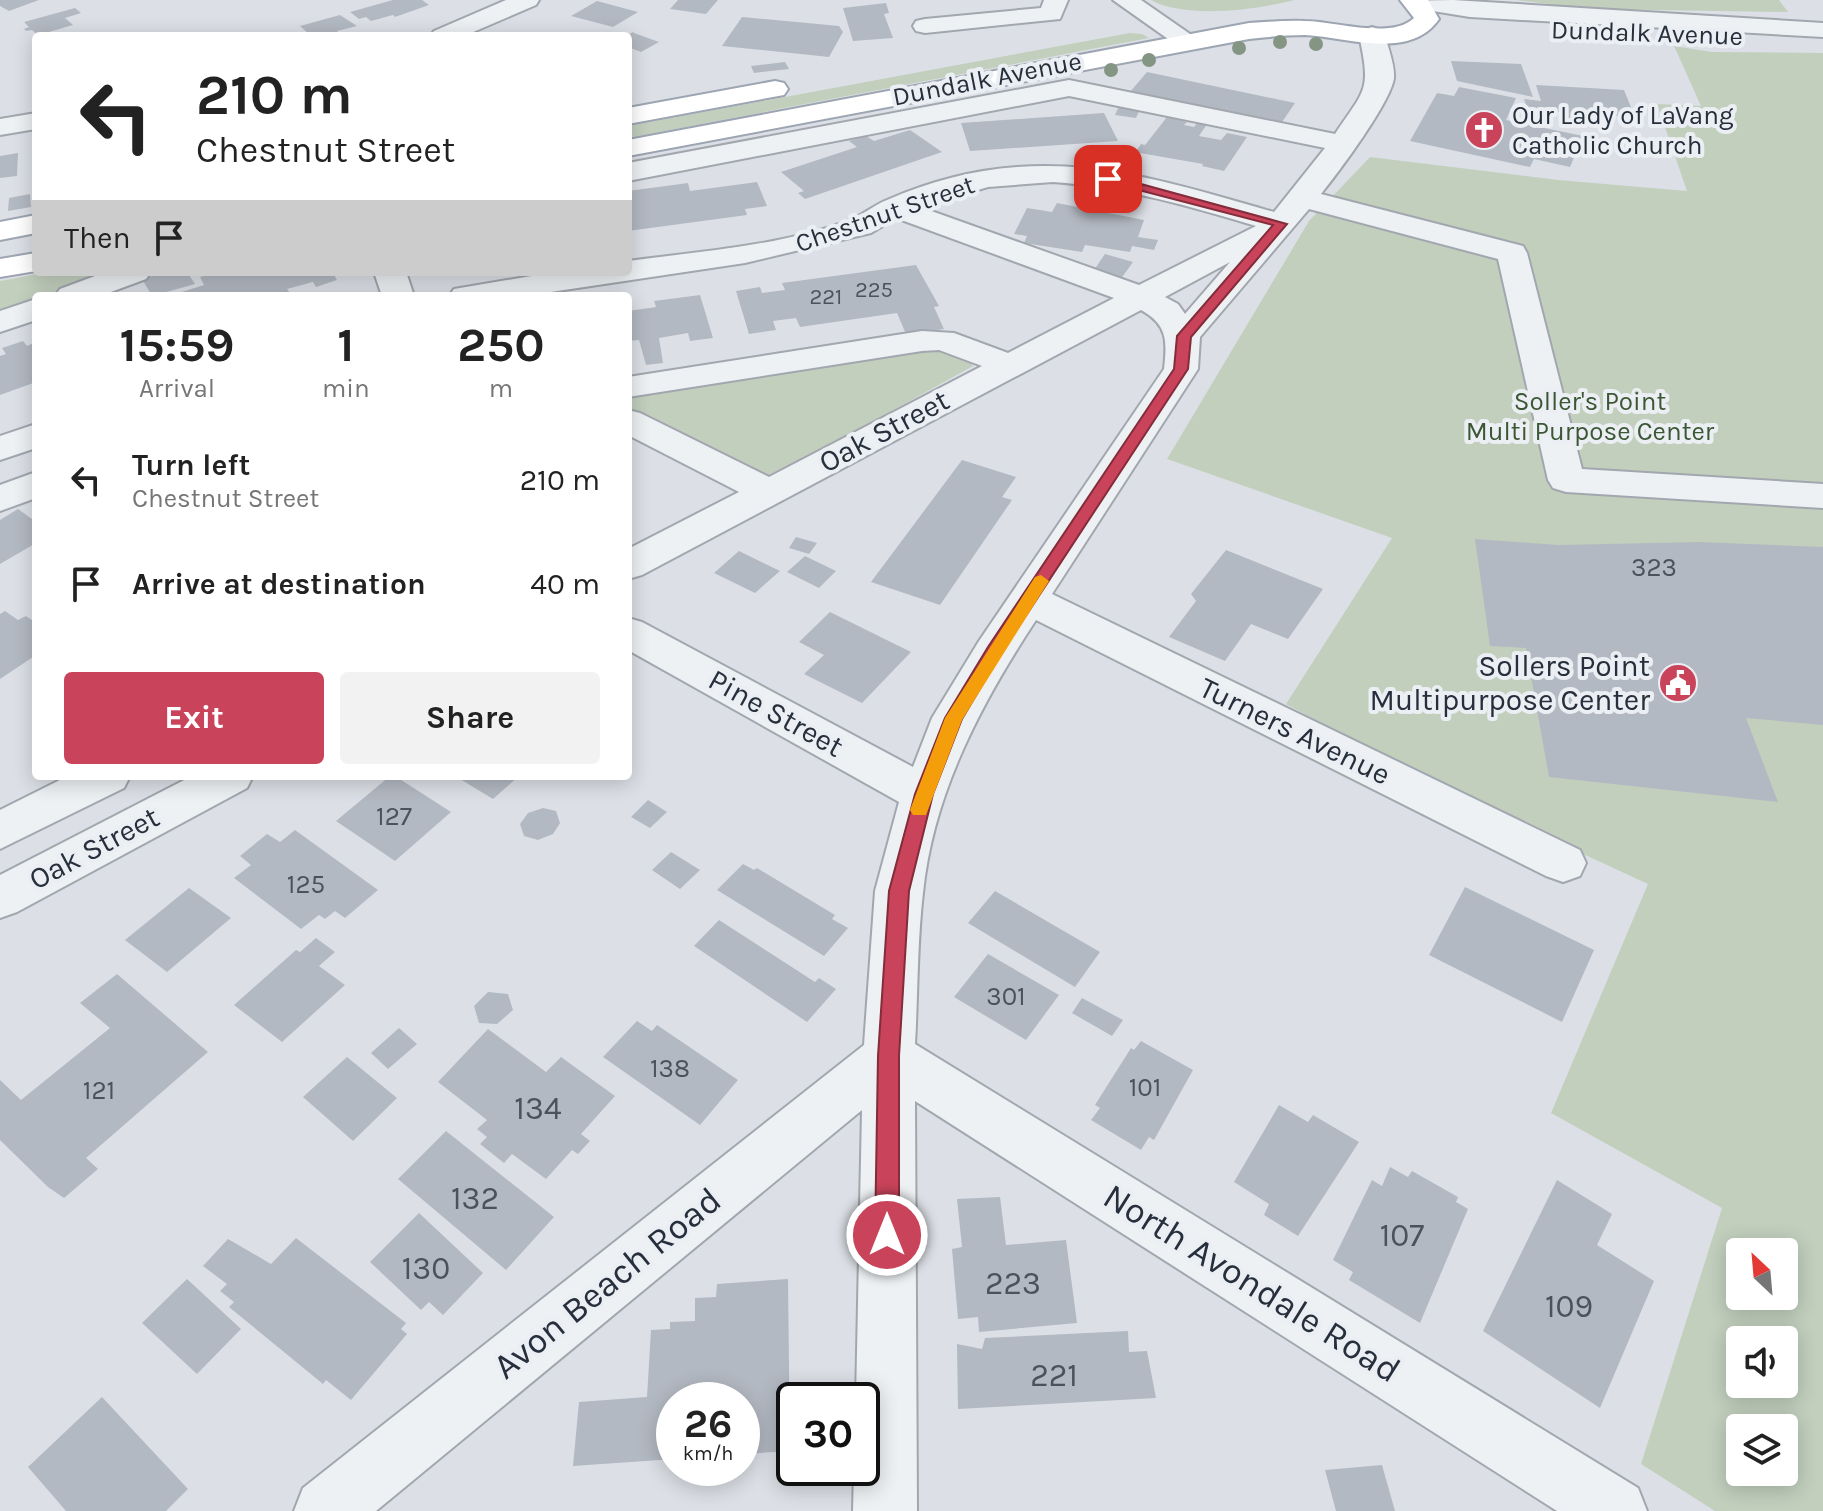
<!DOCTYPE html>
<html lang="en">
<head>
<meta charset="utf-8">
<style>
  body { margin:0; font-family:Karla,sans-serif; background:#f2f2f2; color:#222; height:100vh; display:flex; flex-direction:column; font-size:30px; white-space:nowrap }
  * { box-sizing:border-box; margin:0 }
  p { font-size:26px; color:#767676 }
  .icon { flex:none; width:44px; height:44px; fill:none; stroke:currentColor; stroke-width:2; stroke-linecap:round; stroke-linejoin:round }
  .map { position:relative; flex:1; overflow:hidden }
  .drawer { position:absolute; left:32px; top:292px; width:600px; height:488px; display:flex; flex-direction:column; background:#fff; border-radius:8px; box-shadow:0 4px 20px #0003 }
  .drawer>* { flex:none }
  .top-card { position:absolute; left:32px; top:32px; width:600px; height:244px; border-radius:8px; box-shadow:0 4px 20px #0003; background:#fff; color:#222; overflow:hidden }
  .needle { width:52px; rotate:334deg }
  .buttons { position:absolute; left:1726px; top:1238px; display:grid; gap:16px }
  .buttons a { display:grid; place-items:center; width:72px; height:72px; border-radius:8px; background:#fff; box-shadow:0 4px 20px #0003; font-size:40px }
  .speed { position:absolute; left:656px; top:1382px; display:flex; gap:16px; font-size:40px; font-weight:700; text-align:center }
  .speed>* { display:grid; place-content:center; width:104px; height:104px; border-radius:50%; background:#fff; box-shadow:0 4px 20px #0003; line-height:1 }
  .speed small { font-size:20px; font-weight:400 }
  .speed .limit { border:4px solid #111; border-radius:12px; background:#fff; color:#111 }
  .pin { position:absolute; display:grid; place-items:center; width:68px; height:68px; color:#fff; margin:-34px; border-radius:16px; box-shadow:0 4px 12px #0006 }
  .me { position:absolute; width:88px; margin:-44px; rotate:0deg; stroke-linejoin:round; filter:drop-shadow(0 0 6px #0008) }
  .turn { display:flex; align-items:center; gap:28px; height:168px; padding:0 32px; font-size:36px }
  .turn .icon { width:104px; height:104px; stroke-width:2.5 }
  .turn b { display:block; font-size:56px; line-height:68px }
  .then { display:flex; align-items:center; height:76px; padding:0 32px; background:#0003; gap:16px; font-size:30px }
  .eta { display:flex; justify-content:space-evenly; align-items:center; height:136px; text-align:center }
  .eta b { font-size:48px; font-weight:700; line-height:56px }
  .cta { display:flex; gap:16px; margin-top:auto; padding:16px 32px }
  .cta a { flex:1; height:92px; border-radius:8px; background:#c9435a; color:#fff; font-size:32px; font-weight:700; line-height:92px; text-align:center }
  .cta a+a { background:#f2f2f2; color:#222 }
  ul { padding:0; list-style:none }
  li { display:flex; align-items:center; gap:24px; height:104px; padding:0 32px }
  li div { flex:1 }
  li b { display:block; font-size:30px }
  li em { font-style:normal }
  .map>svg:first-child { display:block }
</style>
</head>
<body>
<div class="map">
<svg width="1823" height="1511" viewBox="0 0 1823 1511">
  <rect width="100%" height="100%" fill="#dce0e6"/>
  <!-- green -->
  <g fill="#c2cfbd" fill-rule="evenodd">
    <path d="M1151,0H1294C1257,10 1184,19 1151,0Z"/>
    <polygon points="1515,0 1779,0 1788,12 1590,9"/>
    <polygon points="1130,33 1142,34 1149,38 628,138 628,126"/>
    <path d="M1674,46L1712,52L1823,53V1511H1715L1641,1464L1722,1208L1551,1113L1648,884L1457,796L1286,704L1392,538L1167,459L1309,221L1370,157L1558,180L1687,191L1657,104L1701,106ZM1740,1252H1784V1296H1740ZM1740,1340H1784V1384H1740ZM1740,1428H1784V1472H1740Z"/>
    <polygon points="48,272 125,272 58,296 36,296 36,304 0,317 0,281"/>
    <polygon points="925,347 963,354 973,366 832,444 762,478 629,415 631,397 654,387"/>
  </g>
  <!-- building -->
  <g fill="#b3b9c2">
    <polygon points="0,0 39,0 9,11 0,6"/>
    <polygon points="393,0 422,0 429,5 395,17 393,15 371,21 366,17 359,19 350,12"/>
    <polygon points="678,0 718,0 706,14 670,9"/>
    <polygon points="597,1 638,12 613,27 571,16"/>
    <polygon points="886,3 889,13 884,14 893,38 853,41 843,8"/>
    <polygon points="75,8 81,13 65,18 73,25 38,35 32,30 26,31 24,29 29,27 24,22"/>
    <polygon points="340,15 357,26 337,31 340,35 336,36 311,36 300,26"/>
    <polygon points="742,17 839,26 843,32 829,57 722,46"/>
    <polygon points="633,32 634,33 659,42 641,52 628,47 628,35"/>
    <polygon points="1451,61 1521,64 1533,97 1457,81"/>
    <polygon points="785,62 789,69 754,73 751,66"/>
    <polygon points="1147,72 1295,103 1280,125 1130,92"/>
    <polygon points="1536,85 1624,90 1635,117 1610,116 1613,124 1569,121 1566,113 1527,108 1524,99 1541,101"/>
    <polygon points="1459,87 1516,98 1506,120 1583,136 1570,167 1534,159 1530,167 1410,141 1437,93 1454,96"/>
    <polygon points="1119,106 1140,109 1136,118 1115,115"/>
    <polygon points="1104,113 1118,141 970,151 961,123"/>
    <polygon points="1167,117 1187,122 1184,125 1194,127 1198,122 1207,124 1199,136 1221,140 1227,133 1247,137 1224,171 1202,166 1203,164 1140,153 1137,150 1141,144 1145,145"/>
    <polygon points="910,130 942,152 805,199 798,193 804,191 781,172 857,147 849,141 866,136 874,141"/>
    <polygon points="18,153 17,176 0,178 0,156"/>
    <polygon points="757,182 767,206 745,209 747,215 628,231 628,191 688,183 690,191"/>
    <polygon points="30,194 31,207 8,211 9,198"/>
    <polygon points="1057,203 1144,220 1138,237 1158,240 1154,250 1132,246 1130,252 1085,245 1082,252 1024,243 1027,236 1014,234 1027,208 1052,212"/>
    <polygon points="1105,254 1133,262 1120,280 1092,273"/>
    <polygon points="916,265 939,306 934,307 944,329 906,334 897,313 800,327 796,318 773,321 776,330 749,334 736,291 760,287 762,293 785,290 782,283"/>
    <polygon points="166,272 187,272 195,284 152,296 142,279"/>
    <polygon points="217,272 237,272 239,275 249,272 342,273 334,275 337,280 316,287 313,282 287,289 292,295 289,296 169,296 204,285 200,277"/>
    <polygon points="700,295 713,338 690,341 688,333 659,338 663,363 646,365 639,340 628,341 628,311 656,307 654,301"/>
    <polygon points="23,341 27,346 36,342 36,382 0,395 0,356 6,354 2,348"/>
    <polygon points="962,460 1016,477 1002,497 1012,500 940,605 871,582"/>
    <polygon points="18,509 36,522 36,543 0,564 0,520"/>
    <polygon points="796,537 817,543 809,554 789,548"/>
    <polygon points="1475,539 1559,545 1700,542 1823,547 1823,725 1746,718 1778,802 1549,777 1526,648 1490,646"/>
    <polygon points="1226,550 1323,589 1288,639 1251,624 1225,661 1169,637 1196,601 1191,594"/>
    <polygon points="739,551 780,571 755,593 714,573"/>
    <polygon points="805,556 836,571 819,588 787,572"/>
    <polygon points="5,611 18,620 26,616 36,623 36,655 0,679 0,614"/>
    <polygon points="830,612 911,652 862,703 804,674 824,655 799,642"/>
    <polygon points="390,776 395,776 451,812 395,861 336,821"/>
    <polygon points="455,776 519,776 493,799"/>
    <polygon points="648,800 667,812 650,828 631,817"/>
    <polygon points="543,808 556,811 560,823 553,834 538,840 524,836 520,824 528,813"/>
    <polygon points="295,830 378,890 345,918 335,911 325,919 319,915 301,929 234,878 251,865 240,856 267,834 280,842"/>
    <polygon points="671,852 700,870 680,889 652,870"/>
    <polygon points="743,864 754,870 757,868 835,915 832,919 848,928 824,956 717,890"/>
    <polygon points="1465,887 1594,950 1562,1022 1429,955"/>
    <polygon points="189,888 231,918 167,972 125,940"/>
    <polygon points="995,891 1100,952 1075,987 968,923"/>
    <polygon points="719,920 815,982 819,978 836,989 807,1022 694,946"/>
    <polygon points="316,938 335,952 319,966 345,985 282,1042 234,1005 296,950 300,952"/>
    <polygon points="988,954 1059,995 1026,1040 954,997"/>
    <polygon points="117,974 208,1052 86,1158 98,1169 64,1198 48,1187 0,1140 0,1080 21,1100 110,1028 80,1003"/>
    <polygon points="488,992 508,994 513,1010 497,1024 479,1023 474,1006"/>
    <polygon points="1082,998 1123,1020 1112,1036 1072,1013"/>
    <polygon points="637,1021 652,1031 657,1025 738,1080 700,1125 603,1057"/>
    <polygon points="399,1028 417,1044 388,1069 371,1053"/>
    <polygon points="488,1029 546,1072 561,1057 615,1096 581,1134 590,1141 578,1154 572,1150 546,1179 512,1154 504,1163 480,1144 487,1137 477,1129 487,1120 438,1082"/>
    <polygon points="1141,1041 1193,1070 1154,1140 1149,1137 1141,1150 1091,1120 1100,1108 1095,1105 1131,1048 1134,1050"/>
    <polygon points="347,1057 397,1098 353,1141 303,1097"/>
    <polygon points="1279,1105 1308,1122 1313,1115 1359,1142 1298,1236 1264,1215 1269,1204 1234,1182"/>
    <polygon points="446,1131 554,1217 506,1270 398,1179"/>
    <polygon points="1390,1167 1408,1177 1412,1171 1458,1197 1456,1202 1468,1209 1420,1323 1349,1280 1353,1272 1333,1260 1372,1180 1382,1186"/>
    <polygon points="1557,1180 1612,1214 1597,1245 1654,1281 1600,1408 1483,1331"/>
    <polygon points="1000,1197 1006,1245 1066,1240 1077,1323 979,1332 978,1317 958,1319 952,1249 962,1247 957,1199"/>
    <polygon points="419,1213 483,1273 443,1315 429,1302 421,1310 370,1262"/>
    <polygon points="296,1238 406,1323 401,1329 407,1334 351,1400 326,1380 323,1384 229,1307 234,1302 220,1291 227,1284 203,1266 228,1239 271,1264"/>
    <polygon points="187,1279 241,1329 197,1374 142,1323"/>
    <polygon points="788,1279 790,1451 742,1454 742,1400 674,1400 674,1459 573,1466 579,1402 647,1397 651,1330 670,1329 670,1322 695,1321 695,1298 716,1297 717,1284"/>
    <polygon points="1128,1331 1129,1352 1147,1351 1156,1398 958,1409 957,1344 982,1349 985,1338"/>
    <polygon points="102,1397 188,1489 166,1511 66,1511 28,1467"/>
    <polygon points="1382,1465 1395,1511 1336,1511 1325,1470"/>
  </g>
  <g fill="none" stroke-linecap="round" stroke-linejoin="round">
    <!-- minor casing -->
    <g stroke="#a2a7af" stroke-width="4">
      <g id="minor">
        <polygon points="506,0 539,0 536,5 464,36 430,36 434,31"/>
        <polygon points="1044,0 1068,0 1060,19 925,33 916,31 913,26 916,21 925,19 1041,8"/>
        <polygon points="1113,0 1141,0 1200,41 1196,46 1178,46"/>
        <polygon points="1453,0 1823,23 1823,37 1470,17 1414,8 1405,6 1402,1"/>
        <path d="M1372,27L1381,30L1385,35C1388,48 1395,65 1394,78C1391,102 1338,173 1321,194L1523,246L1527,253L1582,469L1823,484V508L1566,492L1553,488L1548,480L1498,259L1309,209L1200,337L1198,369L1052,594L1580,850L1586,863L1580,876L1563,882L1546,876L1036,620C982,702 933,793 923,893C917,943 918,994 915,1044L1638,1488L1647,1511H1557L915,1101L917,1511H853L854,1468H862V1400H856L862,1110L376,1511H294L303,1488L864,1045L875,891L899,802L628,650V618L642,622L913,767L932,718L979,641L1164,369C1167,341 1168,325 1141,310L642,575L628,579V549L739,492L628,435V410L640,413L769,477L982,366L939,350L922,351L628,397V377L922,331L954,333L1008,353L1114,298L896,218L871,233L745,263L524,296H449L454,289L555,272H628V261C701,251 781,246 850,220C863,215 874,205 887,200C928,182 972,170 1017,167C1105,160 1190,188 1274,212L1325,148L1069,96L628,181V163L1069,80L1335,134C1366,88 1371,91 1359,35L1363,30ZM1053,182C1124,187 1189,206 1256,226L1139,285L920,207L988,187ZM1230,262L1185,314L1178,304L1165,297Z"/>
        <polygon points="36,113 36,129 0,135 0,119"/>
        <polygon points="106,272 151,272 146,279 100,296 55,296 60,289"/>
        <polygon points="374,272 406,272 414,296 382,296"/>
        <polygon points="36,299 36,320 0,332 0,311"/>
        <polygon points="36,424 36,448 0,460 0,436"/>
        <polygon points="36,472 36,498 0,511 0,485"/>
        <polygon points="68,776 130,776 124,788 0,849 0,810"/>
        <polygon points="192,776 253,776 247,788 17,912 0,918 0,875"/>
      </g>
    </g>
    <!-- major casing -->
    <g stroke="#9ca5b1" stroke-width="4">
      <g id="major">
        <path d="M1400,0H1428L1439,19C1410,61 1347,37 1305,35C1286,35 1268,37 1249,39L628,156V140L1249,23C1268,22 1286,20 1305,21C1335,21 1391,40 1414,18Z"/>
        <polygon points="775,81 784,83 788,89 784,95 628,124 628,108"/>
        <polygon points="36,215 36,233 0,240 0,222"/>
        <polygon points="36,253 36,271 0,277 0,259"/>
      </g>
    </g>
    <!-- minor -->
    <use href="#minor" fill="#eef1f4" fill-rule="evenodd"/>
    <!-- major -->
    <use href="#major" fill="#fff" fill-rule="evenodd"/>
  </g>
  <!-- trees -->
  <g fill="#849584">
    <circle cx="1280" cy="42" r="7"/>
    <circle cx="1316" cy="44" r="7"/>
    <circle cx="1239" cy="48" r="7"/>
    <circle cx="1149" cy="60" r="7"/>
    <circle cx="1111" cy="70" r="7"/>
  </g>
  <!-- route -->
  <polygon fill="#c9435a" stroke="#832c3a" stroke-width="2" points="1108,175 1287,224 1191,337 1188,369 1000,655 962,719 933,794 909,891 899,1056 899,1235 895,1244 887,1247 879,1244 875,1235 878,1056 889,891 915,794 945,718 988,647 1174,369 1177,336 1273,225 1104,181 1104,176"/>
  <!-- slow -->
  <polygon fill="#f59e0b" points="1041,575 1049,581 962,720 926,815 913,815 910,810 945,718 1035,577"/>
  <!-- icons -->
  <defs>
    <g id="church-disc" transform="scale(2)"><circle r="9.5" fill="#c9435a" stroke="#ebeff4"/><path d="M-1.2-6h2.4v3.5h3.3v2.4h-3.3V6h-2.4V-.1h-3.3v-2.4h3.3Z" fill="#fff"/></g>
    <g id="civic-disc" transform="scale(2)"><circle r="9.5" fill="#c9435a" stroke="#ebeff4"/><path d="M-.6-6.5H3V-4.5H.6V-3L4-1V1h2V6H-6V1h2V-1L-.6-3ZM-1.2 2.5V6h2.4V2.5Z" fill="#fff"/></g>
  </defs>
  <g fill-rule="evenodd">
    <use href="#church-disc" x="1484" y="130"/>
    <use href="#civic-disc" x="1678" y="683"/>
  </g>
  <g text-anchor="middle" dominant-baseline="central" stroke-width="8" stroke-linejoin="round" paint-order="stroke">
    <!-- far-number labels -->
    <g font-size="22" fill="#49525d">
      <text x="874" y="290">225</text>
      <text x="826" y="297">221</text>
    </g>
    <!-- far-street labels -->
    <g font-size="26" fill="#262f3b" stroke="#ebeff4">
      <text transform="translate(1647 33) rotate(2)">Dundalk Avenue</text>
      <text transform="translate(987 79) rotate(-11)">Dundalk Avenue</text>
      <text transform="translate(885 214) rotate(-19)">Chestnut Street</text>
    </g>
    <!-- far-poi labels -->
    <g font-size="26" fill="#262f3b" stroke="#ebeff4" text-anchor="start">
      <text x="1512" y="115">Our Lady of LaVang<tspan x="1512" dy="30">Catholic Church</tspan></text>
    </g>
    <!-- far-park labels -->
    <g font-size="26" fill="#3c5734" stroke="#ebeff4">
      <text x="1590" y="401">Soller's Point<tspan x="1590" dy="30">Multi Purpose Center</tspan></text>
    </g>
    <!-- number labels -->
    <g font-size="26" fill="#49525d">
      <text x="1654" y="567">323</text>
      <text x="394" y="816">127</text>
      <text x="306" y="884">125</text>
      <text x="1006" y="996">301</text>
      <text x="670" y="1068">138</text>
      <text x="1145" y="1087">101</text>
      <text x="99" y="1090">121</text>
    </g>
    <!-- street labels -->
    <g font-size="30" fill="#262f3b" stroke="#ebeff4">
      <text transform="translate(884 431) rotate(-28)">Oak Street</text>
      <text transform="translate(776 713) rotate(29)">Pine Street</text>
      <text transform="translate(1295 731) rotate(26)">Turners Avenue</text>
      <text transform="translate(94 848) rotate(-28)">Oak Street</text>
    </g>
    <!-- poi labels -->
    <g font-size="30" fill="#262f3b" stroke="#ebeff4" text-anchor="end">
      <text x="1650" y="666">Sollers Point<tspan x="1650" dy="34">Multipurpose Center</tspan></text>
    </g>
    <!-- near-number labels -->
    <g font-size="32" fill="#49525d">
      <text x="538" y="1108">134</text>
      <text x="475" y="1198">132</text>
      <text x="1402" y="1235">107</text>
      <text x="426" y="1268">130</text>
      <text x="1013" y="1283">223</text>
      <text x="1569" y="1306">109</text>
      <text x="1054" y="1375">221</text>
    </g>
    <!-- near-street labels -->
    <g font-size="36" fill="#262f3b" stroke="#ebeff4">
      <text transform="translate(607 1283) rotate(-39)">Avon Beach Road</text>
      <text transform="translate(1252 1283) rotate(32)">North Avondale Road</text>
    </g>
  </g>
</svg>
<div class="buttons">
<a><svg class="needle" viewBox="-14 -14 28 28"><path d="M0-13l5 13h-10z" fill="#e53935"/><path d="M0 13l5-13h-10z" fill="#767676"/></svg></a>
<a><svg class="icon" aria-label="sound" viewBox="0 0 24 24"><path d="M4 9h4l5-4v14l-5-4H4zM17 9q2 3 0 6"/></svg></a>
<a><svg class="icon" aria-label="layers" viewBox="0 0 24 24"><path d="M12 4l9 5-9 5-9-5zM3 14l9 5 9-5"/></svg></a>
</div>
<div class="speed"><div>26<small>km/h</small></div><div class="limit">30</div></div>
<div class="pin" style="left:1108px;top:179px;background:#d93025"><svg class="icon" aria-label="arrive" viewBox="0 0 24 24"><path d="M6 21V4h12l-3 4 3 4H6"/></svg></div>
<svg class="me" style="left:887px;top:1235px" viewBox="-20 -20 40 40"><circle r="17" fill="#c9435a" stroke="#fff" stroke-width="3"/><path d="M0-11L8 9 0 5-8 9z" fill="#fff"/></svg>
<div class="top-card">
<div class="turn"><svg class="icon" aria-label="left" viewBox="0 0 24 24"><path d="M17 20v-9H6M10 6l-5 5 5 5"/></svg><div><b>210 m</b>Chestnut Street</div></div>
<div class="then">Then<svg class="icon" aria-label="arrive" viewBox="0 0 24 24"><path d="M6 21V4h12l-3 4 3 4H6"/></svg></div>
</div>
<section class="drawer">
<div class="eta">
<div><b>15:59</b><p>Arrival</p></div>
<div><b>1</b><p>min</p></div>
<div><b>250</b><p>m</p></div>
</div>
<ul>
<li><svg class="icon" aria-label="left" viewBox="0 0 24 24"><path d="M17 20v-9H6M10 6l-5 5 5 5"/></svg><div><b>Turn left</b><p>Chestnut Street</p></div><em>210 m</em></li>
<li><svg class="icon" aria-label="arrive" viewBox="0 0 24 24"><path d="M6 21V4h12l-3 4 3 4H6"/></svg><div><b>Arrive at destination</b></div><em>40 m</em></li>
</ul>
<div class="cta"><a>Exit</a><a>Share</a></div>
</section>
</div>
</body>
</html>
